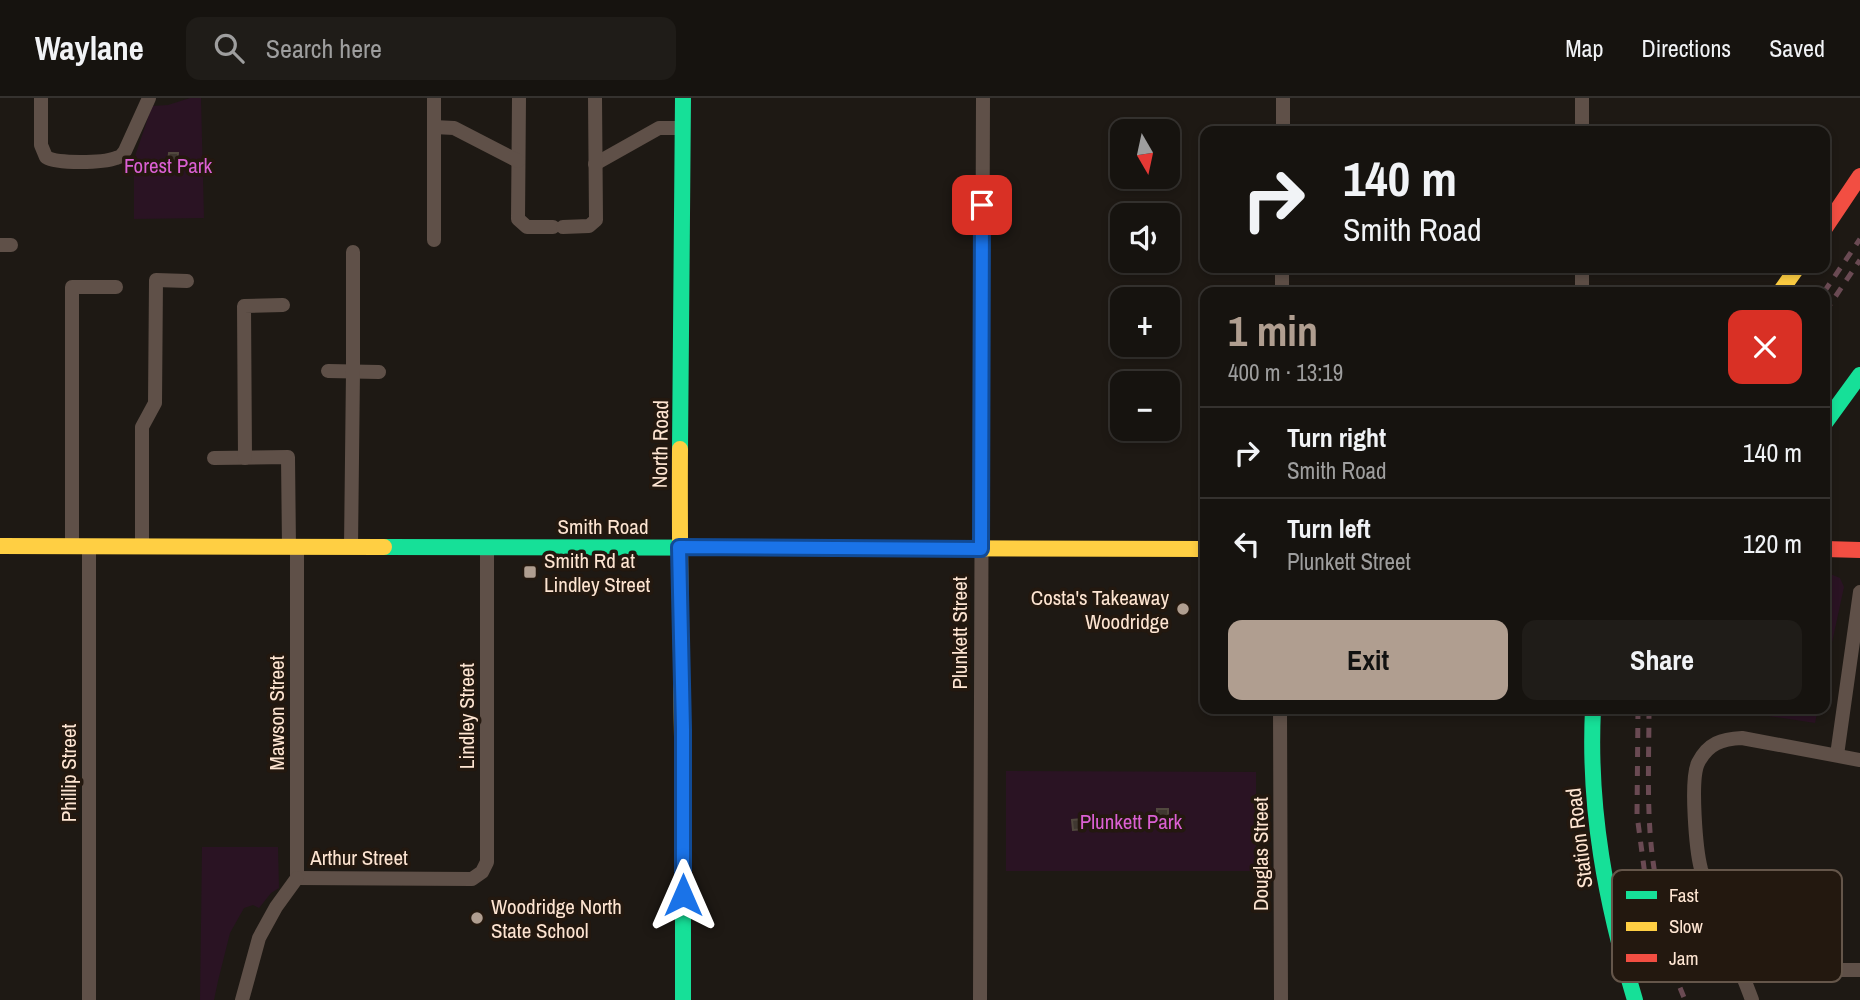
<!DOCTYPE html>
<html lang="en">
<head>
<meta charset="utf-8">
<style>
  body { margin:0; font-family:"Archivo Narrow",sans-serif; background:#1f1c18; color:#f1f3f6; height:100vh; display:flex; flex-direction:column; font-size:26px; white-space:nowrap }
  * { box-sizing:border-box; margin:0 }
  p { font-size:23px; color:#9e9e9e }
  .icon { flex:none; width:38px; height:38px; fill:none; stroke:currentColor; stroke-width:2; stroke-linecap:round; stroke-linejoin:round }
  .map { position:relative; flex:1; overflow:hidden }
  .drawer { position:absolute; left:1200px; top:189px; width:630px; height:427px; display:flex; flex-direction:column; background:#16130f; border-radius:14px; box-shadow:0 4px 10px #0003,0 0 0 2px #35322f }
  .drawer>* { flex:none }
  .banner { position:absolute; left:1200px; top:28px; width:630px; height:147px; border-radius:14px; box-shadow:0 4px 10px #0003,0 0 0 2px #35322f; background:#16130f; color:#f1f3f6; overflow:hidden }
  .needle { width:46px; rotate:171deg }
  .fabs { position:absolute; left:1110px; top:21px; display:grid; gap:14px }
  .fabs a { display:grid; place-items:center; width:70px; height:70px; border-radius:14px; background:#16130f; box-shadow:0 4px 10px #0003,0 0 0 2px #35322f; font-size:35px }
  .pin { position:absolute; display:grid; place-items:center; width:60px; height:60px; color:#fff; margin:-30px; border-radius:14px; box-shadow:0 4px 10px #0006 }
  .me { position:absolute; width:77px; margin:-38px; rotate:0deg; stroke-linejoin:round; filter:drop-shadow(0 0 5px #0008) }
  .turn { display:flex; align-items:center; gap:24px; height:147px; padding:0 28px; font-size:32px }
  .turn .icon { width:91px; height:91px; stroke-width:2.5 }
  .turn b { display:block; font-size:49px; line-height:60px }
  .round { display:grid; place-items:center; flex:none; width:74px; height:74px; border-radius:14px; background:#1f1c18 }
  .headline { display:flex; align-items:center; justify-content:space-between; height:119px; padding:0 28px }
  h1 { font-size:42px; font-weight:700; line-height:52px; color:#b09e90 }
  .primary-button { display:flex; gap:14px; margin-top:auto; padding:14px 28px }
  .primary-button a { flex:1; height:80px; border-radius:14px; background:#b09e90; color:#111; font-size:28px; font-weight:700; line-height:80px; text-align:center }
  .primary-button a+a { background:#1f1c18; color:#f1f3f6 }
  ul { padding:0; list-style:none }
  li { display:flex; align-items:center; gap:21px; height:91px; padding:0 28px; border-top:2px solid #35322f }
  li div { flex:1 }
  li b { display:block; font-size:26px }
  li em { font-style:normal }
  header { display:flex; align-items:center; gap:42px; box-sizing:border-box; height:98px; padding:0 35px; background:#16130f; border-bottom:2px solid #35322f }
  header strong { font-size:33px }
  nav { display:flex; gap:38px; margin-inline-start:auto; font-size:24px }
  .search { width:490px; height:63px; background:#1f1c18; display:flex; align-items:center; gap:18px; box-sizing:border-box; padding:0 24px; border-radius:14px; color:#9e9e9e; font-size:26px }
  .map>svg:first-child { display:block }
</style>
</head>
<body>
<header>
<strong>Waylane</strong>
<div class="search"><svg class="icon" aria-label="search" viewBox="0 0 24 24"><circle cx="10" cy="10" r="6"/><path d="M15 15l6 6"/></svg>Search here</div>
<nav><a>Map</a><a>Directions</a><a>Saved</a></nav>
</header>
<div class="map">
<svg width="1860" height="902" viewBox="0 0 1860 902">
  <rect width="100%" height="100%" fill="#1e1914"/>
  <!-- green -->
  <g fill="#2a1323">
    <polygon points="190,0 201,0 204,120 134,121 134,61 152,8 168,7"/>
    <polygon points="1825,474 1840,480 1844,489 1825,577"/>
    <polygon points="1723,611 1818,611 1815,625"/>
    <polygon points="1006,673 1256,674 1256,773 1006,773"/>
    <polygon points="202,749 278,749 279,790 271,795 259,810 253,807 244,810 230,835 218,883 214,902 200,902"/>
  </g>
  <!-- building -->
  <g fill="#403831" stroke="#51483e" stroke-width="2">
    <polygon points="169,55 178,55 177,65 168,64"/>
    <rect x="1157" y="711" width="11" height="9"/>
    <polygon points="1082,721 1084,731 1073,732 1072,722"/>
  </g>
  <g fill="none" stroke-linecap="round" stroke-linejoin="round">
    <!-- street -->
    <g stroke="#5f5048" stroke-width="14">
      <path d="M41,0V47L46,59C57,66 103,65 116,60C122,58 121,58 125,53L149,0"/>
      <polyline points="519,0 518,121 527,129 553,129"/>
      <polyline points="434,29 454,30 518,63"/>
      <polyline points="1283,33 1283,0"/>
      <polyline points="1582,33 1582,0"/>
      <polyline points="595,66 659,30 683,30"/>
      <polyline points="563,129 589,128 596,122 595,0"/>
      <polyline points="434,142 434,0"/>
      <polyline points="0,147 11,147"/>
      <polyline points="1282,194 1282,170"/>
      <polyline points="1582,194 1582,170"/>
      <polyline points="328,273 379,274"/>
      <polyline points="214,360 288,359 289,449"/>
      <polyline points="245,360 244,208 283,207"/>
      <polyline points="72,448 72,189 116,189"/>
      <polyline points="142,449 142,329 155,305 156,182 187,183"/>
      <polyline points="351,449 353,273 353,154"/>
      <polyline points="1280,611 1281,902"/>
      <polyline points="1837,657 1860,494"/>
      <polyline points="297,780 472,781 482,774 487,764 487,449"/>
      <polyline points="297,780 297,450"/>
      <polyline points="1743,879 1773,872 1860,872"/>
      <polyline points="89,902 89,448"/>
      <polyline points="242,902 259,840 276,809 297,780"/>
      <polyline points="980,902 983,0"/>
      <path d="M1752,902C1736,858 1715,816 1701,771C1696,752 1690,682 1698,665C1708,645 1722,641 1742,640L1860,662"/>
    </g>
    <!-- fast -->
    <g stroke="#16e098" stroke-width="16">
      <polyline points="1825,325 1860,277"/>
      <polyline points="680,351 683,0"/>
      <polyline points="384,449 871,450"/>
      <path d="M1593,611C1588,711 1606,806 1635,902"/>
      <polyline points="683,780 683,902"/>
    </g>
    <!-- slow -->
    <g stroke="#ffcf43" stroke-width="16">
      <polyline points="1780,194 1797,170"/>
      <path d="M680,351C679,494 683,637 683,780"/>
      <polyline points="0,448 384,449"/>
      <polyline points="871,450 1206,451"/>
    </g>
    <!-- jam -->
    <g stroke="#f24e42" stroke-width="16">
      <polyline points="1825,130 1860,78"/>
      <polyline points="1825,451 1860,452"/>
    </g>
    <!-- rail -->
    <g stroke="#6a4a53" stroke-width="5" stroke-dasharray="10 9" stroke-linecap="butt">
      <polyline points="1824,194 1860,141"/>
      <polyline points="1825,214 1860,162"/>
      <polyline points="1638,611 1637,717 1647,792 1667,858 1685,902"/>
      <path d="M1649,611C1649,675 1644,748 1663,810"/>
    </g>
  </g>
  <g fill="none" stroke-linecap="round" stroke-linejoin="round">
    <!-- route casing -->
    <g stroke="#114b97" stroke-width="18">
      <polyline id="route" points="683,797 683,631 679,449 981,451 982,107"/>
    </g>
    <!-- route -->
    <use href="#route" stroke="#1a73e8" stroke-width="12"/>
  </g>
  <!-- markers -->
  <g fill="#b09e90" stroke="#23180f" stroke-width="2.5">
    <rect x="523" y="467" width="14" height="14" rx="3.5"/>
    <circle cx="1183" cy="511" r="7"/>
    <circle cx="477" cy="820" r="7"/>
  </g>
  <g text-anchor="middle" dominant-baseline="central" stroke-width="7" stroke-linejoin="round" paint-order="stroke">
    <!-- park labels -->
    <g font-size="21" fill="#db60d3" stroke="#23180f">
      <text x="168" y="67">Forest Park</text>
      <text x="1131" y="723">Plunkett Park</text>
    </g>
    <!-- street labels -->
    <g font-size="21" fill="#fee5d2" stroke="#23180f">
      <text transform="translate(660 346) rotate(-89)">North Road</text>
      <text x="603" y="428">Smith Road</text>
      <text transform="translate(959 535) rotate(-90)">Plunkett Street</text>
      <text transform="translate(276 615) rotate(-90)">Mawson Street</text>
      <text transform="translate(466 618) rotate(-90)">Lindley Street</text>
      <text transform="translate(68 675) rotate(-90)">Phillip Street</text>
      <text transform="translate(1579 740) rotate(-97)">Station Road</text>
      <text transform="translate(1260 756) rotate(-90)">Douglas Street</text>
      <text x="359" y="759">Arthur Street</text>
    </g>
    <!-- poi labels -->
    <g font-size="21" fill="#fee5d2" stroke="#23180f" text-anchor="start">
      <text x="544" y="462">Smith Rd at<tspan x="544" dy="24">Lindley Street</tspan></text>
      <text x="1169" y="499" text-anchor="end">Costa's Takeaway<tspan x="1169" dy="24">Woodridge</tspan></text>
      <text x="491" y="808">Woodridge North<tspan x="491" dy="24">State School</tspan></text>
    </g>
  </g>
  <!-- legend -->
  <rect x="1612" y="772" width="230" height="112" rx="10" fill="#23180f" stroke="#65564a" stroke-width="2"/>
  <rect x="1626" y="793" width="31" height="8" fill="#16e098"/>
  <rect x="1626" y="824" width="31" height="9" fill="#ffcf43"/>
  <rect x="1626" y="856" width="31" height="8" fill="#f24e42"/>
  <g font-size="19" fill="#fee5d2">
    <text x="1669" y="804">Fast</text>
    <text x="1669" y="835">Slow</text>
    <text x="1669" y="867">Jam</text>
  </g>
</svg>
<div class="fabs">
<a><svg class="needle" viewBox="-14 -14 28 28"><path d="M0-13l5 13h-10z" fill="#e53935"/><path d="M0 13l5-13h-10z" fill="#9e9e9e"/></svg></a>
<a><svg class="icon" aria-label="sound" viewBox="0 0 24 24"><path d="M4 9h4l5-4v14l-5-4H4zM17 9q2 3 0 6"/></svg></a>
<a>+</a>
<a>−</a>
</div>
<div class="pin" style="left:982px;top:107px;background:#d93025"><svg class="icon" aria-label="arrive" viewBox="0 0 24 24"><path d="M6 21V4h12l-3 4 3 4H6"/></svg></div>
<svg class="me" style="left:683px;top:797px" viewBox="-20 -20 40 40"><path d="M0-17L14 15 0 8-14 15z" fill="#1a73e8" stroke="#fff" stroke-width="4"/></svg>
<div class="banner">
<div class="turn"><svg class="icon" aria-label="right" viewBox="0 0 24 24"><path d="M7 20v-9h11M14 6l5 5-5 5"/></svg><div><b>140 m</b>Smith Road</div></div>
</div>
<section class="drawer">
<div class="headline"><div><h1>1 min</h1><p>400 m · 13:19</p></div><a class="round" style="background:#d93025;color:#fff"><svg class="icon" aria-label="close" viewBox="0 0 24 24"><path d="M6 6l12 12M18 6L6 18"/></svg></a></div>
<ul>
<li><svg class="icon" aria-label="right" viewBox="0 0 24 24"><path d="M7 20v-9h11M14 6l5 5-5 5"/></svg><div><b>Turn right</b><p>Smith Road</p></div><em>140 m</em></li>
<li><svg class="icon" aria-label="left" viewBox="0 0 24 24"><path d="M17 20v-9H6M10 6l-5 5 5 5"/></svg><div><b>Turn left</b><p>Plunkett Street</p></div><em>120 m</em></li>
</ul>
<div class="primary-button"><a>Exit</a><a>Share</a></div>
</section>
</div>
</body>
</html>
